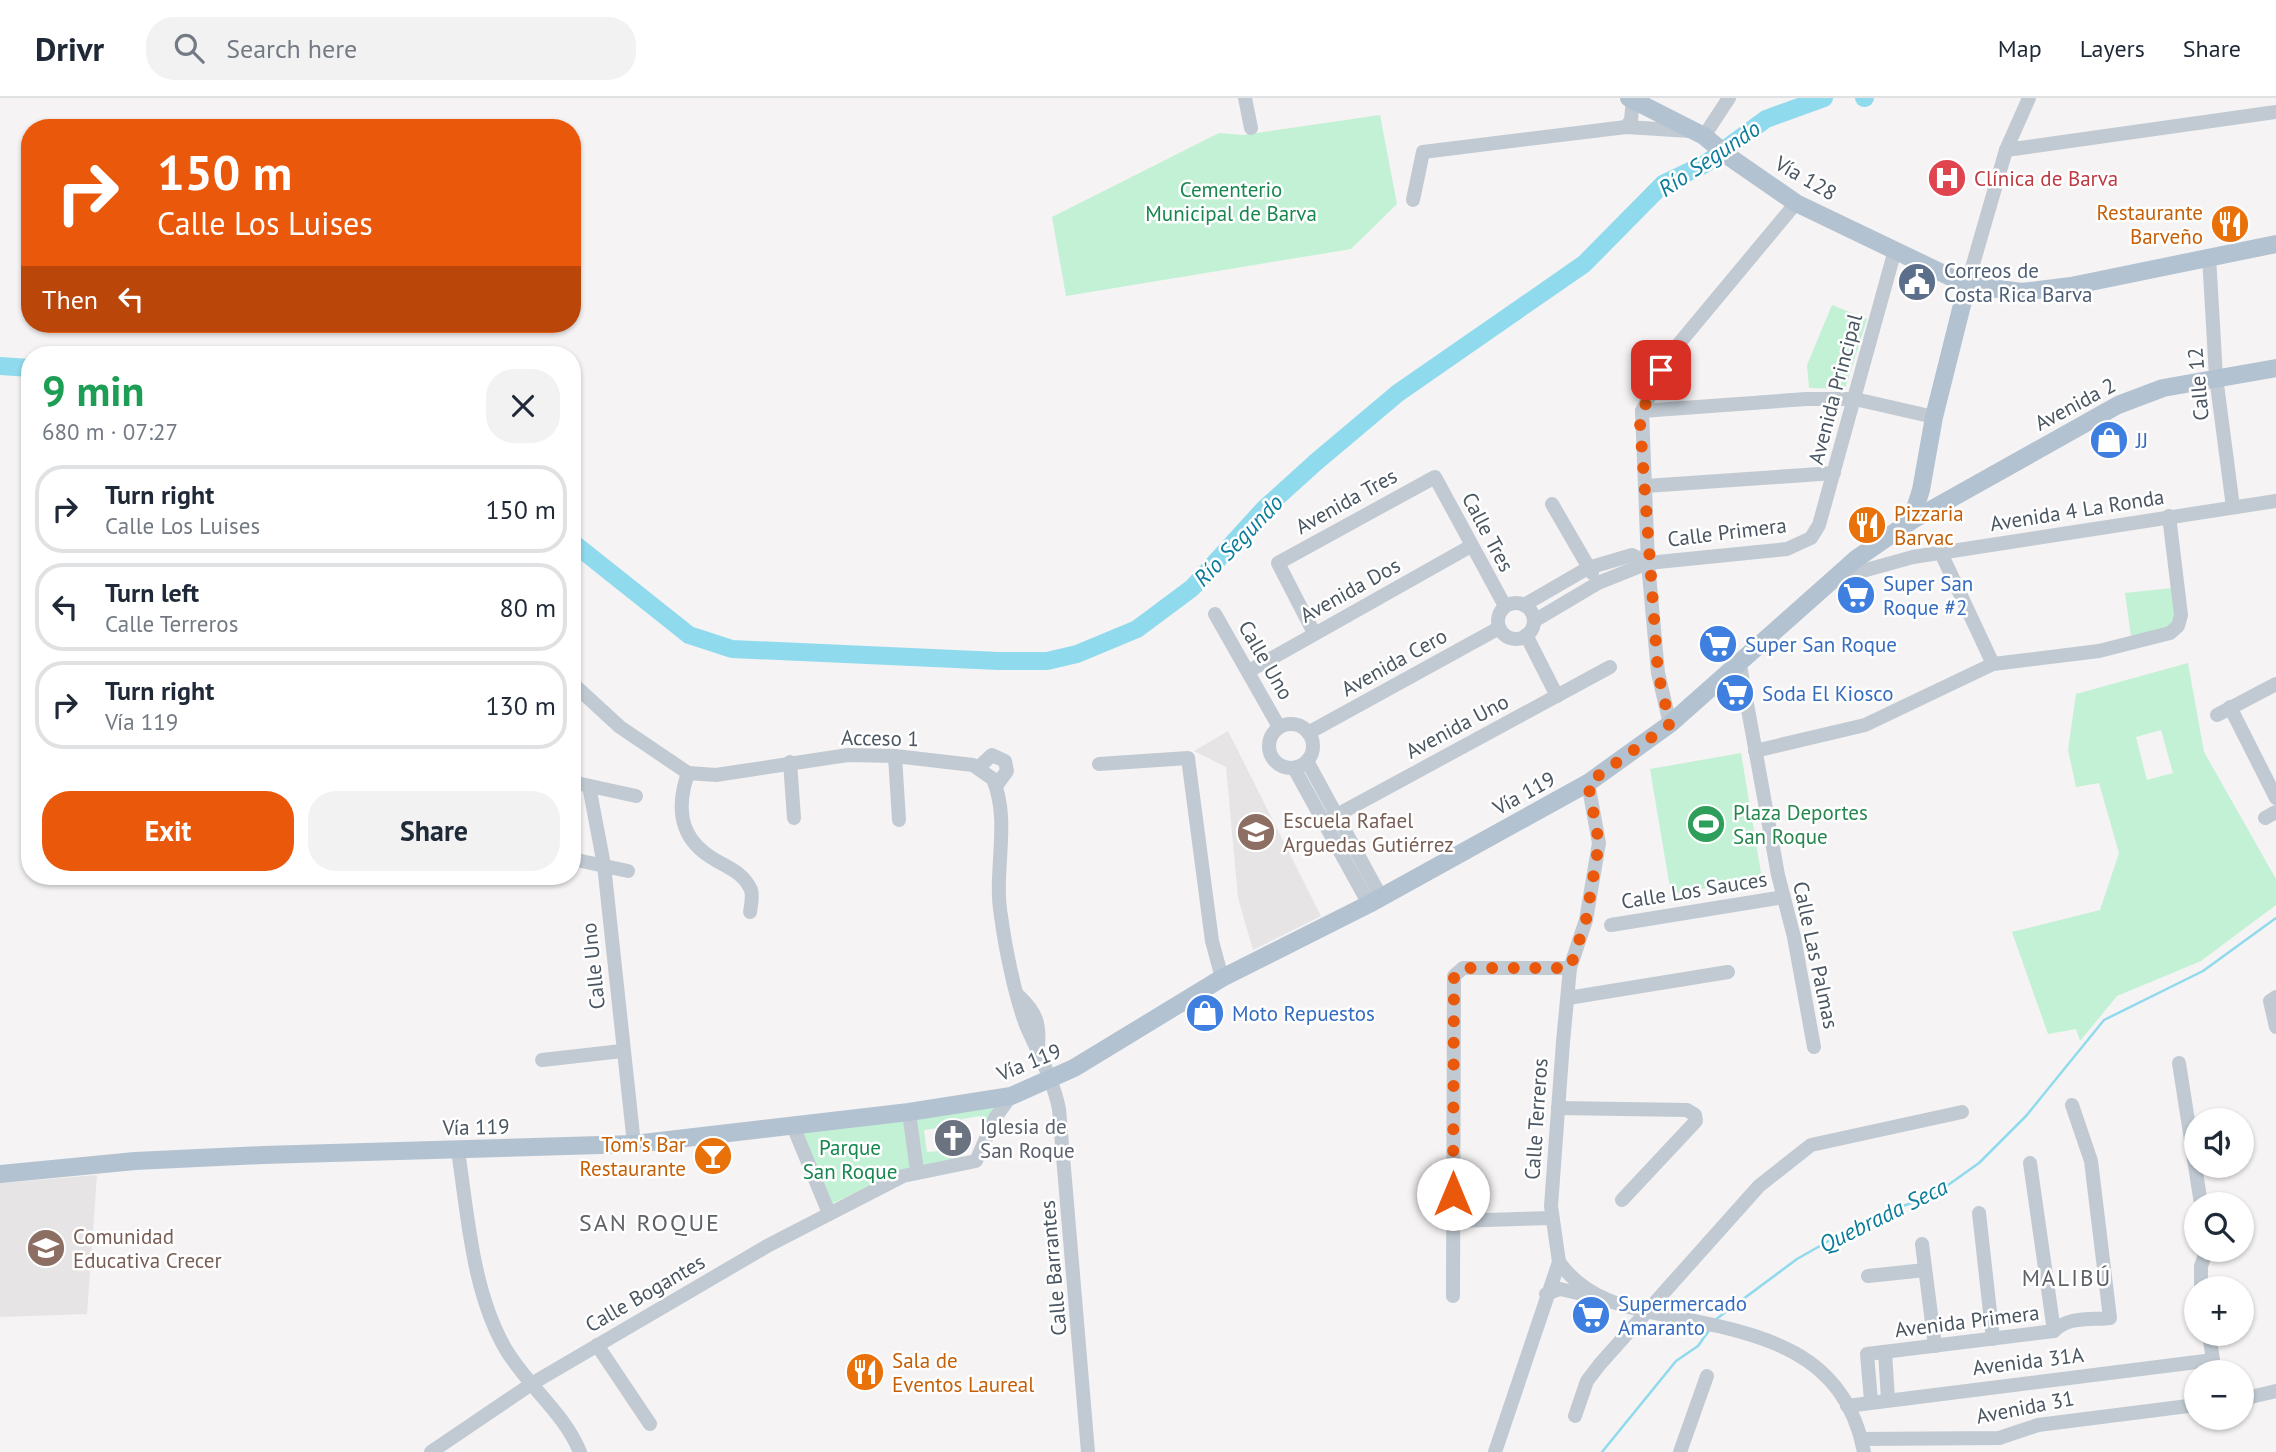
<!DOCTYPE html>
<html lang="en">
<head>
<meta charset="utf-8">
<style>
  body { margin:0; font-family:"PT Sans",sans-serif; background:#f2f2f3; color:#1f2937; height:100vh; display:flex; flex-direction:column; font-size:26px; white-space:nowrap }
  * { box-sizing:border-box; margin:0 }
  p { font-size:23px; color:#747a83 }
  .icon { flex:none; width:38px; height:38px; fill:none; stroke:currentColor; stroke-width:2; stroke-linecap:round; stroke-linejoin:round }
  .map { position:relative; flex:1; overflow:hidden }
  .panel { position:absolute; left:21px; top:248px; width:560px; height:539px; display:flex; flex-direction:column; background:#fff; border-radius:28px; box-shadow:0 2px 5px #0004 }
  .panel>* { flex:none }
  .top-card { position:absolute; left:21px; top:21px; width:560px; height:214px; border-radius:28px; box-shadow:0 2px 5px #0004; background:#ea580c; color:#fff; overflow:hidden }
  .tools { position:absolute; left:2184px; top:1010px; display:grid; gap:14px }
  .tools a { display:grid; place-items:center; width:70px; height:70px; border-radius:50%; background:#fff; box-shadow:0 2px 5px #0004; font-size:35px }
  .pin { position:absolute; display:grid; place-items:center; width:60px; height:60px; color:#fff; margin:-30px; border-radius:14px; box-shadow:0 4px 10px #0006 }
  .me { position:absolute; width:77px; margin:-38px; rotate:0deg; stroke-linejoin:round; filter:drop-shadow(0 0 5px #0008) }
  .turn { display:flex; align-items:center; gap:24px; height:147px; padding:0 21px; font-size:32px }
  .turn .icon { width:91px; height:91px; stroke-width:2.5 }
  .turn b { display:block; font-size:49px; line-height:60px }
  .then { display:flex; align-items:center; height:66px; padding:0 21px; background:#0003; gap:14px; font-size:26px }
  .round { display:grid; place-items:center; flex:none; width:74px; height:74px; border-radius:28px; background:#f2f2f3 }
  .overview { display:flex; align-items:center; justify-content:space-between; height:119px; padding:0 21px }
  h1 { font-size:42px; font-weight:700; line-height:52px; color:#1e9e55 }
  .action { display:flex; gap:14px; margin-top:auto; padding:14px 21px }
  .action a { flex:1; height:80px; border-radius:28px; background:#ea580c; color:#fff; font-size:28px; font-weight:700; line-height:80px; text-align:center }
  .action a+a { background:#f2f2f3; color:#1f2937 }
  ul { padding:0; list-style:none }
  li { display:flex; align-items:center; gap:21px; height:88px; margin:0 14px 10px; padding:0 7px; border:4px solid #e0e1e3; border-radius:28px }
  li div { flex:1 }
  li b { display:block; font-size:26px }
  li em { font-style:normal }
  header { display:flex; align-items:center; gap:42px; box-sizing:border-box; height:98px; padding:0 35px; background:#fff; border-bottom:2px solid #e0e1e3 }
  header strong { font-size:33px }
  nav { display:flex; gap:38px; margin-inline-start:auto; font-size:24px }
  .search { width:490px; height:63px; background:#f2f2f3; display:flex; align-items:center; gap:18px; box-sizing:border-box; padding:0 24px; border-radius:28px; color:#747a83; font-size:26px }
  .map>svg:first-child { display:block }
</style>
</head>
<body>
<header>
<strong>Drivr</strong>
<div class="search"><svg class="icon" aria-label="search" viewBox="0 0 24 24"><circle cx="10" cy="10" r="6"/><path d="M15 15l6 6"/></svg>Search here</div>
<nav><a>Map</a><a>Layers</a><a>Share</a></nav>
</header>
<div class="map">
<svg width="2276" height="1354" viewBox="0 0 2276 1354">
  <rect width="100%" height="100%" fill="#f5f3f3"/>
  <!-- education -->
  <g fill="#e6e4e5">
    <polygon points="1228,633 1321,818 1253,852 1238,800 1226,669 1194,653"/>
    <polygon points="97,1077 87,1216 0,1219 0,1085"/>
  </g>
  <!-- green -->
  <g fill="#c3f1d5" fill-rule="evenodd">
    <polygon points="1380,17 1397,106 1351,151 1066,198 1052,119 1219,35 1243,37"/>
    <polygon points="1832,207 1867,221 1845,291 1809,290 1807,267"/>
    <polygon points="2172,490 2176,513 2171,528 2131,539 2125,495"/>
    <path d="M2188,565L2204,654L2276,781V807L2201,863L2117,898L2080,943L2076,931L2048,936L2012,834L2100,812L2119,755L2099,685L2076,689L2068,652L2076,596ZM2161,632L2173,675L2147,682L2136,639Z"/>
    <polygon points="1741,655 1762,781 1671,796 1650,671"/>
    <path d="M995,1008L976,1061L921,1070L916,1018ZM980,1018L981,1049H975L973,1059L963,1061L961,1051L927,1054L924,1032L962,1027V1021Z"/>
    <polygon points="907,1021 914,1068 831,1106 802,1033"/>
  </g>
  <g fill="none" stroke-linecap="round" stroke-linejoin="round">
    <!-- stream -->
    <g stroke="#90daee" stroke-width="2.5">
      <polyline points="1715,1222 1797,1161 1869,1120 1934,1097 1979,1065 2026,1018 2104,922 2203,873 2276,820"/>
      <polyline points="1602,1354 1676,1263 1698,1248 1710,1231"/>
    </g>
    <!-- river -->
    <g stroke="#90daee" stroke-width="18">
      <polyline points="1864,0 1865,0"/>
      <polyline points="0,268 30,270"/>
      <polyline points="572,444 689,537 732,551 999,563 1047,563 1077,556 1137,531 1192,490 1264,411 1316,364 1398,295 1584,166 1663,86 1705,66 1766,21 1824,0"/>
    </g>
    <!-- minor -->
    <g stroke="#c1cad2" stroke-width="14">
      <polyline points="1245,0 1251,30"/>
      <polyline points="1626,29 1631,22 1633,2"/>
      <polyline points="1704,38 1729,0"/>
      <polyline points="2006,52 2276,14"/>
      <polyline points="1413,102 1423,54 1626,29 1690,33"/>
      <polyline points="2209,158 2216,279 2233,409"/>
      <polyline points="1967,187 2006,52 2029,0"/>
      <polyline points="1642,313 1806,301 1855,301 1934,319"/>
      <polyline points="1646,388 1834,375"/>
      <polyline points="1552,406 1592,475"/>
      <polyline points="1941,455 1993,566"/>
      <polyline points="1837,480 1913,459 2276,403"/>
      <circle cx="1516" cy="523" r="18"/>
      <polyline points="1524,507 1588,470 1632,457 1648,465"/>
      <polyline points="1215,516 1279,629"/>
      <polyline points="1534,523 1598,485 1648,465 1787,451 1811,440 1819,427 1895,152"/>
      <polyline points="1314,535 1278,465 1435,379 1505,508"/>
      <polyline points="1526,537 1557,598"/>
      <polyline points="1740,567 1778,777 1794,839 1814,949"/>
      <polyline points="1249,573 1471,448"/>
      <path d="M572,585L620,629L688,675L716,677L848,657L895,658L973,667L993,681C1011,724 993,773 1001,818C1005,849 1015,898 1026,927C1038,955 1053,981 1059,1011L1088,1354"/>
      <polyline points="2230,609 2276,700"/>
      <polyline points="2217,617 2276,586"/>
      <polyline points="1670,626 1658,575 1648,465 1642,313 1672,254 1796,105"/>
      <circle cx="1291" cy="648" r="22"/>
      <polyline points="1308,635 1499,530"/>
      <polyline points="1755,653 1865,627 1993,566 2099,553 2170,535 2178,528 2181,517 2169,418"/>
      <polyline points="895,658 899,722"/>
      <polyline points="1307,663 1381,799"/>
      <polyline points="790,664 794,720"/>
      <polyline points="1099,666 1188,660 1212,843 1222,880"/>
      <polyline points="979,669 992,657 1005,663 1007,673 996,688"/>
      <polyline points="1294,670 1369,806"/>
      <path d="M688,675C677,707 678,737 709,758C725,769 743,773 751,792C753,798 751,808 750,814"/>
      <polyline points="572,684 636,698"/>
      <polyline points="589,688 604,767 634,1046"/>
      <polyline points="2265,720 2276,714"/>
      <polyline points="1324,724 1610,569"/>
      <polyline points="572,761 628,773"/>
      <polyline points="1611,827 1784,799"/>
      <path d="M1019,898C1036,914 1040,925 1038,949"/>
      <polyline points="2276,899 2270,903 2276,929"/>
      <polyline points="1568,900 1728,874"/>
      <polyline points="542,962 622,953"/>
      <polyline points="2179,965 2201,1106"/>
      <polyline points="1558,1010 1687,1012 1695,1017 1696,1023 1622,1102"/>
      <polyline points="909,1014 917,1073"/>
      <polyline points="793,1028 829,1115"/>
      <path d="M458,1053C468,1118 472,1192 505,1250C527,1288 563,1313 580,1354"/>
      <polyline points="2030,1065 2054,1233"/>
      <polyline points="1979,1115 1993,1241"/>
      <polyline points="1453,1123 1552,1120"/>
      <polyline points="1922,1146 1935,1248"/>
      <path d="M1559,1164C1586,1202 1627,1210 1670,1218C1760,1236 1844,1251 1864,1354"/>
      <polyline points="1868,1178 1925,1172"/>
      <polyline points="2201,1190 2201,1168 2207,1152"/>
      <polyline points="1546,1196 1560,1191 1591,1198"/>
      <polyline points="1453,1198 1454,878 1463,870 1570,870"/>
      <polyline points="597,1247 650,1326"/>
      <polyline points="1885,1254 1888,1301"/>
      <polyline points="2242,1301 2276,1293"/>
      <path d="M1871,1303L1867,1256L2054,1233C2068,1218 2091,1222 2110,1220L2091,1063L2072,1007"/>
      <polyline points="1847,1308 2213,1262 2209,1236"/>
      <polyline points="1575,1318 1587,1283 1600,1266 1759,1088 1811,1047 1962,1014"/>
      <polyline points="1862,1341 1999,1340 2038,1327 2196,1307"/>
      <polyline points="431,1354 533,1285 769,1147 903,1078 976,1063 995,1020 1011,998"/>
      <polyline points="1495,1354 1559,1164 1551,1108 1563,944 1570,870 1586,822 1599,745 1588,685"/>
      <polyline points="1680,1354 1707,1278"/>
    </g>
    <!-- major -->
    <g stroke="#b3c2d1" stroke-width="18">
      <polyline points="1629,0 1704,38 1728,58 1796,105 1967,187 2022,194 2071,188 2276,146"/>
      <polyline points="1911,423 1921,392 1934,319 1967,187"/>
      <polyline points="0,1076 135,1063 263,1057 634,1046 909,1014 1011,998 1074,970 1222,880 1369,806 1588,685 1670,626 1856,461 1911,423 2118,307 2163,290 2276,270"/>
    </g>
  </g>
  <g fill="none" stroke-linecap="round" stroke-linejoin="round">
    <!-- route -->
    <polyline stroke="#ea580c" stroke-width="12" stroke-dasharray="0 21.6" points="1453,1096 1454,878 1463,870 1570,870 1586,822 1599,745 1588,685 1670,626 1658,575 1640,325 1650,291 1661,272"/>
  </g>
  <!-- icons -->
  <defs>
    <g id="hospital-disc" transform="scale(2.0125)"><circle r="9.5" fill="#e0444e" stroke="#fff"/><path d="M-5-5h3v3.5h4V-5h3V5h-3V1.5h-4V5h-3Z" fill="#fff"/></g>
    <g id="restaurant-disc" transform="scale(2.0125)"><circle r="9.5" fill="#e8710a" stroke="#fff"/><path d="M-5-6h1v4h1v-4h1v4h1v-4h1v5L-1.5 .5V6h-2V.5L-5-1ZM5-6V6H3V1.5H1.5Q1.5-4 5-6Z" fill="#fff"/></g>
    <g id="civic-disc" transform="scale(2.0125)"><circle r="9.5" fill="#5c6f8a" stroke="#fff"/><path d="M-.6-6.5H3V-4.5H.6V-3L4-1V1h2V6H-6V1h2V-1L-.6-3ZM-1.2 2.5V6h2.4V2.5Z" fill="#fff"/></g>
    <g id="shop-disc" transform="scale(2.0125)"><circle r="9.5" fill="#3f7fe0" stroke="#fff"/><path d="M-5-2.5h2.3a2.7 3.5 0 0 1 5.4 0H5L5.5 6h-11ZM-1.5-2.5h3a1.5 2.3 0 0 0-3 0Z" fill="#fff"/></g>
    <g id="supermarket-disc" transform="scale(2.0125)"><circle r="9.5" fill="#3f7fe0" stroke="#fff"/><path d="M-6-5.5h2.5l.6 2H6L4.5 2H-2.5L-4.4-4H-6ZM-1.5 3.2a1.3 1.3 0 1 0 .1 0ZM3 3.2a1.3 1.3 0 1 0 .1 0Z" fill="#fff"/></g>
    <g id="stadium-disc" transform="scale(2.0125)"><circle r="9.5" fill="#2e9e5b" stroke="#fff"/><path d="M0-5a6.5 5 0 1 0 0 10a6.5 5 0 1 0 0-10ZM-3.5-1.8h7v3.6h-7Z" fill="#fff"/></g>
    <g id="school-disc" transform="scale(2.0125)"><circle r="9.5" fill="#8d6e63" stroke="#fff"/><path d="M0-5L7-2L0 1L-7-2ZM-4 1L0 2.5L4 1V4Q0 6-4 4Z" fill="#fff"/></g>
    <g id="church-disc" transform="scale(2.0125)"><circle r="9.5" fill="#6b7280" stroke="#fff"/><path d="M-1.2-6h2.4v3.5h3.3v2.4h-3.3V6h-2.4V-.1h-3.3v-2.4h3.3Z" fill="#fff"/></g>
    <g id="bar-disc" transform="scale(2.0125)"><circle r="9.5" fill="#e8710a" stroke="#fff"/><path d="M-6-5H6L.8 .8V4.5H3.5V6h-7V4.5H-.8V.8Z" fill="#fff"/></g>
  </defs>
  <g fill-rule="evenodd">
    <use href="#hospital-disc" x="1947" y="80"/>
    <use href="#restaurant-disc" x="2230" y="126"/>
    <use href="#civic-disc" x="1917" y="184"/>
    <use href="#shop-disc" x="2109" y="342"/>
    <use href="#restaurant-disc" x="1867" y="427"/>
    <use href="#supermarket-disc" x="1856" y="497"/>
    <use href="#supermarket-disc" x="1718" y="546"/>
    <use href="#supermarket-disc" x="1735" y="595"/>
    <use href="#stadium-disc" x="1706" y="726"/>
    <use href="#school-disc" x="1256" y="734"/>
    <use href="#shop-disc" x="1205" y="915"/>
    <use href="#church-disc" x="953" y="1040"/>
    <use href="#bar-disc" x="713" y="1058"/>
    <use href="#school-disc" x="46" y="1150"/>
    <use href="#supermarket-disc" x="1591" y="1217"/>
    <use href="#restaurant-disc" x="865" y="1274"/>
  </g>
  <g text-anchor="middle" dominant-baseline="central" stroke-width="5" stroke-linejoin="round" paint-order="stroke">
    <!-- street labels -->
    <g font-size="21" fill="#4a5661" stroke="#fff">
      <text transform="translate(1806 80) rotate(30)">Vía 128</text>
      <text transform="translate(2198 286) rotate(-95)">Calle 12</text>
      <text transform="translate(1835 291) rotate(-75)">Avenida Principal</text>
      <text transform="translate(2075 306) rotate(-28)">Avenida 2</text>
      <text transform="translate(1346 403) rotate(-29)">Avenida Tres</text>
      <text transform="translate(2077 412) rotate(-9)">Avenida 4 La Ronda</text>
      <text transform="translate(1488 434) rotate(62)">Calle Tres</text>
      <text transform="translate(1727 434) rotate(-7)">Calle Primera</text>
      <text transform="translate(1350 492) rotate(-29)">Avenida Dos</text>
      <text transform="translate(1266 562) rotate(60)">Calle Uno</text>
      <text transform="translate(1394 564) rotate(-29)">Avenida Cero</text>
      <text transform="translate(1457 628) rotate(-28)">Avenida Uno</text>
      <text transform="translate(880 640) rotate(1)">Acceso 1</text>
      <text transform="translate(1524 695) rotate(-29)">Vía 119</text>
      <text transform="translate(1694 792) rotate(-9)">Calle Los Sauces</text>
      <text transform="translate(1816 857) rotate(78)">Calle Las Palmas</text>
      <text transform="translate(593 868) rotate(-96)">Calle Uno</text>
      <text transform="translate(1029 964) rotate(-22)">Vía 119</text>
      <text transform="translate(1536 1021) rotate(-86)">Calle Terreros</text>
      <text transform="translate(476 1029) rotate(-1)">Vía 119</text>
      <text transform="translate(1053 1170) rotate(-95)">Calle Barrantes</text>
      <text transform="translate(645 1195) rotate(-30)">Calle Bogantes</text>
      <text transform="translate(1967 1223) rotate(-7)">Avenida Primera</text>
      <text transform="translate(2028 1263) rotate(-7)">Avenida 31A</text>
      <text transform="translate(2025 1309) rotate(-11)">Avenida 31</text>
    </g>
    <!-- health labels -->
    <g font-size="21" fill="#be3a42" stroke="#fff" text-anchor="start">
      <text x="1974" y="80">Clínica de Barva</text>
    </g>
    <!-- park labels -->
    <g font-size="21" fill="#17864f" stroke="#fff">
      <text x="1231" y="91">Cementerio<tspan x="1231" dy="24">Municipal de Barva</tspan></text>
      <text x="850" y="1049">Parque<tspan x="850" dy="24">San Roque</tspan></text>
    </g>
    <!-- food labels -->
    <g font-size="21" fill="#c56008" stroke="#fff" text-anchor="end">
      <text x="2203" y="114">Restaurante<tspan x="2203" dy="24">Barveño</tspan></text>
      <text x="1894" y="415" text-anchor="start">Pizzaria<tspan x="1894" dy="24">Barvac</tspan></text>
      <text x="686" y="1046">Tom's Bar<tspan x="686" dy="24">Restaurante</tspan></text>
      <text x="892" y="1262" text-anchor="start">Sala de<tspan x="892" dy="24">Eventos Laureal</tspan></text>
    </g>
    <!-- service labels -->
    <g font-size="21" fill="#4e5e75" stroke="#fff" text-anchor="start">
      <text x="1944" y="172">Correos de<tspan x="1944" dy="24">Costa Rica Barva</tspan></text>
    </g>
    <!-- shop labels -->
    <g font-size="21" fill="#366cbe" stroke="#fff" text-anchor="start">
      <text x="2136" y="342">JJ</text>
      <text x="1883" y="485">Super San<tspan x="1883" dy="24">Roque #2</tspan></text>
      <text x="1745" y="546">Super San Roque</text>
      <text x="1762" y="595">Soda El Kiosco</text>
      <text x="1232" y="915">Moto Repuestos</text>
      <text x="1618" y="1205">Supermercado<tspan x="1618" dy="24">Amaranto</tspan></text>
    </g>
    <!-- leisure labels -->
    <g font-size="21" fill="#27864d" stroke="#fff" text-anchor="start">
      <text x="1733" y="714">Plaza Deportes<tspan x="1733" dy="24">San Roque</tspan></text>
    </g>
    <!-- education labels -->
    <g font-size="21" fill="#785e54" stroke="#fff" text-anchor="start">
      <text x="1283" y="722">Escuela Rafael<tspan x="1283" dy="24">Arguedas Gutiérrez</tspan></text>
      <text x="73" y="1138">Comunidad<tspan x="73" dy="24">Educativa Crecer</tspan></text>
    </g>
    <!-- worship labels -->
    <g font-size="21" fill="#5b616d" stroke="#fff" text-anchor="start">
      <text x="980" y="1028">Iglesia de<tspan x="980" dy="24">San Roque</tspan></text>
    </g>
    <!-- water labels -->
    <g font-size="23" font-style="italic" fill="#0c7c9b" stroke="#fff">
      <text transform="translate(1709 60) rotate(-34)">Río Segundo</text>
      <text transform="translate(1238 442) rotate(-46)">Río Segundo</text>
      <text transform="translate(1883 1117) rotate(-26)">Quebrada Seca</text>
    </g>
    <!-- neighbourhood labels -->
    <g font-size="23" letter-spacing="2" fill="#5f6368" stroke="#fff">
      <text x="2067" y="1179">MALIBÚ</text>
    </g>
    <!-- quarter labels -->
    <g font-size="24" letter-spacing="2" fill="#5f6368" stroke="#fff">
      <text x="650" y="1124">SAN ROQUE</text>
    </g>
  </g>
</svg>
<div class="tools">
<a><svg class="icon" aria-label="sound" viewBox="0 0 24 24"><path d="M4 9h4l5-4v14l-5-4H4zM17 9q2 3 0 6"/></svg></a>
<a><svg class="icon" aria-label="search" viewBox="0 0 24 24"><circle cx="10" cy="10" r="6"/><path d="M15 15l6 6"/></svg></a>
<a>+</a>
<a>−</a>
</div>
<div class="pin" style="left:1661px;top:272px;background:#d93025"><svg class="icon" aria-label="arrive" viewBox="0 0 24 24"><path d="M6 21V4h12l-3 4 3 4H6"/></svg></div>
<svg class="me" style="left:1453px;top:1096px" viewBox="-20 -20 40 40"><circle r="19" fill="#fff"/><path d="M0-13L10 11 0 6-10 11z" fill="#ea580c"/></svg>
<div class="top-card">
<div class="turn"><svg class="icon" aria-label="right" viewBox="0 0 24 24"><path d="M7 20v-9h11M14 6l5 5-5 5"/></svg><div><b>150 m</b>Calle Los Luises</div></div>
<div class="then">Then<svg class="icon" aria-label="left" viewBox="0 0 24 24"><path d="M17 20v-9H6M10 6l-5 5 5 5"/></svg></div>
</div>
<section class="panel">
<div class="overview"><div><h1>9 min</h1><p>680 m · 07:27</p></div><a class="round"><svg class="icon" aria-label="close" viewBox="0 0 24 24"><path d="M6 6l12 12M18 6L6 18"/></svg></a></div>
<ul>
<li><svg class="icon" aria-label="right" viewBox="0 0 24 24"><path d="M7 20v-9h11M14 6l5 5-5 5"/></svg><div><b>Turn right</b><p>Calle Los Luises</p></div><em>150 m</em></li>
<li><svg class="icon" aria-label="left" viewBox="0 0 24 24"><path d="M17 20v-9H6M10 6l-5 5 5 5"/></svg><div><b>Turn left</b><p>Calle Terreros</p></div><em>80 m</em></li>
<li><svg class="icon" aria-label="right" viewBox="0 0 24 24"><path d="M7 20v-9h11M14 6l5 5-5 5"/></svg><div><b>Turn right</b><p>Vía 119</p></div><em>130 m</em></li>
</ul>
<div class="action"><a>Exit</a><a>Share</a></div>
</section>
</div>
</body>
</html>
